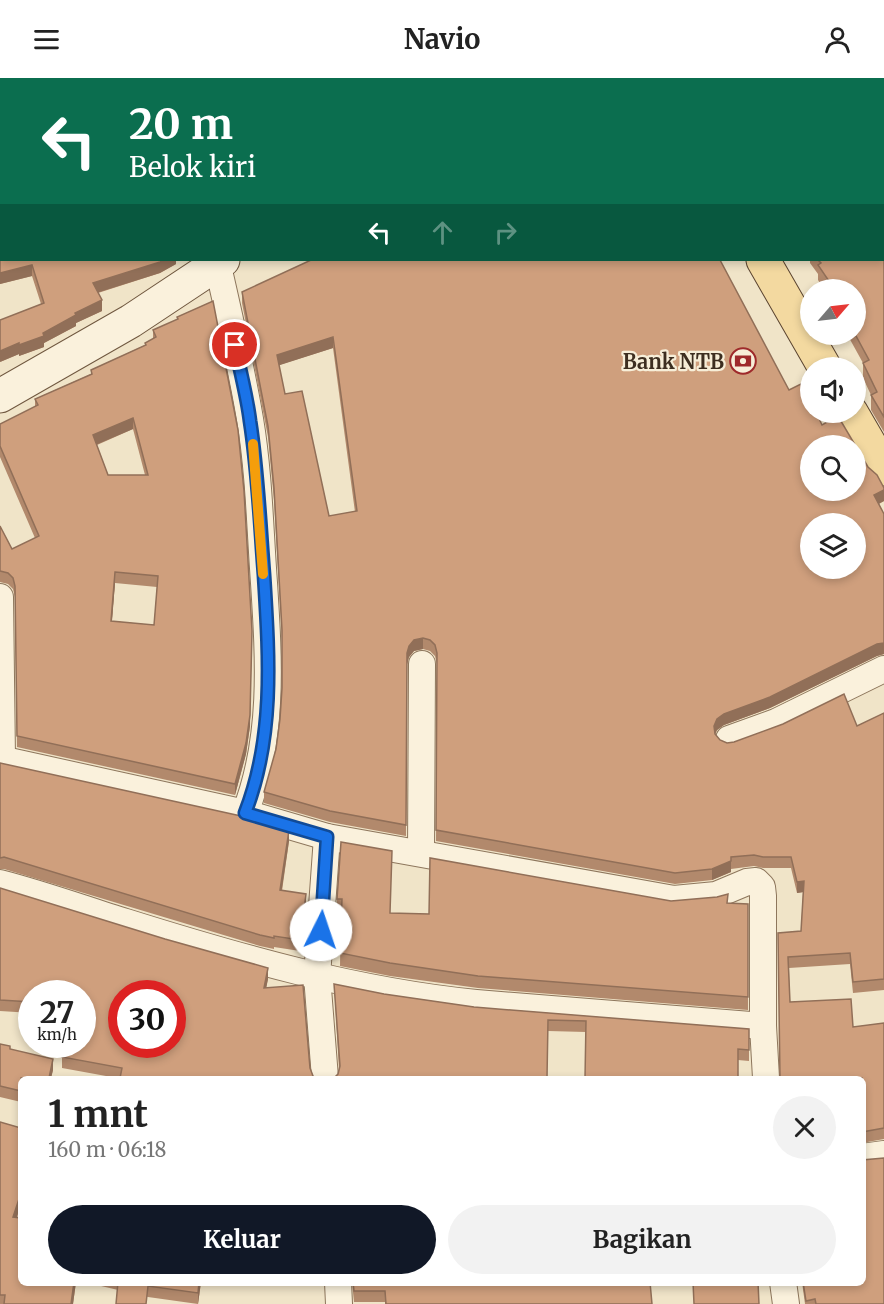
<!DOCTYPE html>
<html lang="id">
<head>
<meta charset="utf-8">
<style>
  body { margin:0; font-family:Merriweather,serif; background:#f2f2f2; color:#222; height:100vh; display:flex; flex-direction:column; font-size:22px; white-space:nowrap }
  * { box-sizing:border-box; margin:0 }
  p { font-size:20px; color:#767676 }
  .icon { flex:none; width:33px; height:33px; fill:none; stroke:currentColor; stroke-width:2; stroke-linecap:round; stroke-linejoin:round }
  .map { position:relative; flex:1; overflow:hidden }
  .details { position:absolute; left:18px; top:998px; width:848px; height:210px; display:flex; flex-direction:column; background:#fff; border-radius:9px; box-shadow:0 3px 9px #0003 }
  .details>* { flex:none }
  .banner { position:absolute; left:0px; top:0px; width:885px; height:183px; box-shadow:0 3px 9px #0003; background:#0b6e4f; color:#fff; overflow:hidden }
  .needle { width:39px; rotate:62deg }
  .controls { position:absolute; left:800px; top:201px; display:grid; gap:12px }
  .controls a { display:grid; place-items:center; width:66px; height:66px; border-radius:50%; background:#fff; box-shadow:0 3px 9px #0003; font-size:30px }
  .speed { position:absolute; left:18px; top:902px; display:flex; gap:12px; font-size:30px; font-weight:700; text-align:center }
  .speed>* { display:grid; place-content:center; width:78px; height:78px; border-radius:50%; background:#fff; box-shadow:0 3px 9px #0003; line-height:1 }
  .speed small { font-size:15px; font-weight:400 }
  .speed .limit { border:9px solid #d22; background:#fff; color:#111 }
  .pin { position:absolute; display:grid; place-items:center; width:51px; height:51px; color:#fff; margin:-26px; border:3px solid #fff; border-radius:50%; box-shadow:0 2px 6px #0007 }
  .me { position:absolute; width:66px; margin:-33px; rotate:4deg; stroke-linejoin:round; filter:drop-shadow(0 0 4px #0008) }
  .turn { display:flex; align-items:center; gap:21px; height:126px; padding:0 30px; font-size:27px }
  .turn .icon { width:78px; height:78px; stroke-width:2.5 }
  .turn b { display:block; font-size:42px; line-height:51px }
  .lanes { display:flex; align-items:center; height:57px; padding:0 30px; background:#0003; justify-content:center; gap:30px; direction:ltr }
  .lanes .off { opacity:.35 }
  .round { display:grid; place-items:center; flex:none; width:63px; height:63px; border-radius:32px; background:#f2f2f2 }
  .head { display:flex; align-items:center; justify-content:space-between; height:102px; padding:0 30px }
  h1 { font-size:36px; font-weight:700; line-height:45px }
  .cta { display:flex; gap:12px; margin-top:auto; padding:12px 30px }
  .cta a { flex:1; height:69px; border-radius:36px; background:#111827; color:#fff; font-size:24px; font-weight:700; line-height:69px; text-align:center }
  .cta a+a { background:#f2f2f2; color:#222 }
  header { display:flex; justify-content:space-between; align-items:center; height:78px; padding:0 30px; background:#fff; font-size:27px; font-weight:700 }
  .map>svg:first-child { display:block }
</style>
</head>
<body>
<header><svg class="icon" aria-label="menu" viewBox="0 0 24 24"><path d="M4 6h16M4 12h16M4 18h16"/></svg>Navio<svg class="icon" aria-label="person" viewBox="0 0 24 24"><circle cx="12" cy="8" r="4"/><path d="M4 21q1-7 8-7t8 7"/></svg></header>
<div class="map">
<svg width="884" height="1226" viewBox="0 0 884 1226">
  <rect width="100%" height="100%" fill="#f0e4c8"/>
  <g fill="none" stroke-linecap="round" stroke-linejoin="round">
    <!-- street casing -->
    <g stroke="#8d765c" stroke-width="28">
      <g id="street">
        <polyline points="164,0 165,2"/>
        <path d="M217,184C229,236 241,288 250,341C259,395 260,450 264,505C269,583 274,660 245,735"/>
        <polyline points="0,519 2,681"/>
        <polyline points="729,661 776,644 884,591"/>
        <polyline points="0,681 245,735 327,759 674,821 716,817 747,804 756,803 762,809 763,818 763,948 766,1000"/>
        <polyline points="421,775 422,586"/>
        <path d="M0,805C43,816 84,831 126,844C241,880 356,913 476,925L763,948"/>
        <polyline points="325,1000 317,898 327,759"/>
        <polyline points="862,1079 884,1076"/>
        <polyline points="338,1204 339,1226"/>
        <polyline points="783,1204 786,1226"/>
      </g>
    </g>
    <!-- secondary casing -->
    <g stroke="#6f573f" stroke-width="35">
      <g id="secondary">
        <polyline points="531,2 534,0"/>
        <polyline points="569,2 571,0"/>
        <polyline points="0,318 131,243 223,182"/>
      </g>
    </g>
    <!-- primary casing -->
    <g stroke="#5b4430" stroke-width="35">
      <g id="primary">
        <polyline points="658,0 659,2"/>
        <polyline points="763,182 825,290"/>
        <polyline points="851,334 884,391"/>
      </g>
    </g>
    <!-- street -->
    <use href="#street" stroke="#faf1dc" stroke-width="26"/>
    <!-- secondary -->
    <use href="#secondary" stroke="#faf1dc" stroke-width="33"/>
    <!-- primary -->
    <use href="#primary" stroke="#f3d9a0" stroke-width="33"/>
  </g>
  <!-- wall -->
  <g fill="#b2896c" fill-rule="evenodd">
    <polygon points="0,0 2,2 2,142 0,142"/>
    <polygon points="176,0 361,0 337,1"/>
    <polygon points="704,0 884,0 884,354 871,332 871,317 863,300 863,285 847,256 855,256 855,212 824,212 818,202 818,196 810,185 810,182 884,182 884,2 705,2"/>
    <polygon points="0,174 176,182 176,186 160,195 98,215 102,233 76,245 76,248 44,265 44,269 19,278 19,276 0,284 41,226 32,198 0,206"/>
    <path d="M242,214L789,312L822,347L884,423L879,426L884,436V576L877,578L770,630L724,647L717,652L715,656L720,662L727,665L857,648L884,635V912L853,915L850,886L789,890L790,924L853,949L884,945V1061L862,1065V1000H780L778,855L801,853L803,814L797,815L791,790H763L754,788L731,791V794L712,802L675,806L436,763L437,586L435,578L430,573L423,571L414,573L409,579L407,586L406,758L330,744L264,725V714L276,671L280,641L282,611V563L274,422L268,359L242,225ZM333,270L355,434L329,438L285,316L279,287Z"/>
    <path d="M213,223L250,648L246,676L235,717L17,669L15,519L13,511L8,506L0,504V448L12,471L35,460L0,379V346L35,329V321L91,296V292L145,267V265L153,261V252L177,242V239ZM133,351L145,397H108L97,367ZM115,505L157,509L154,547L112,543Z"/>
    <polygon points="0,685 289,763 282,813 306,827 300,873 274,869 274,871 260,868 4,791 0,791"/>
    <polygon points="341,764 390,835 429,836 671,823 748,826 748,932 478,910 390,898 340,888 341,834 337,834 337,821"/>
    <polygon points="0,810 268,901 266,910 310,990 313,998 316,1000 117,1000 62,990 62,979 82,915 32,915 32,935 0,933"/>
    <polygon points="334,906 384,916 474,929 749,951 749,983 738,982 586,954 548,953 338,996 339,991"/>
    <polygon points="0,966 53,992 51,1000 21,1000 21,1024 0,1019"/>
    <polygon points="0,1044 21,1050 21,1126 17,1140 21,1204 76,1204 73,1226 0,1226"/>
    <polygon points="84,1204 201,1204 198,1226 148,1219"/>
    <polygon points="352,1204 677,1204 650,1206 652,1226 385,1226 385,1224 354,1224"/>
    <polygon points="802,1204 862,1204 884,1226 805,1226"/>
  </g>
  <!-- shaded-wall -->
  <g fill="#916f58">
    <polygon points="435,0 447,0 444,2 435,2"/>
    <polygon points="165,182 176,182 176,186 160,195 93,216 93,205"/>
    <polygon points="32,187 32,198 0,206 0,195"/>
    <polygon points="102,222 102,233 76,245 76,248 44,265 44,269 19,278 19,267 43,255 75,235"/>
    <polygon points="333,259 333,270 277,288 277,277"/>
    <polygon points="19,265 19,276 0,284 0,273"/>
    <polygon points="133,340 133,351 93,368 93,357"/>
    <polygon points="884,412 884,423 874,428 874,417"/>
    <polygon points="115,494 115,505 111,554 111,543"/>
    <polygon points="252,553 250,648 246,676 235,717 235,706"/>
    <polygon points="423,560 423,571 414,573 409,579 407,586 406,758 407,575 409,568 414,562"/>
    <polygon points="884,565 884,576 877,578 770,630 724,647 717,652 714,659 714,648 717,641 724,636 877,566"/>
    <polygon points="289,752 289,763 280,823 280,812"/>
    <polygon points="731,779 731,794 712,802 712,791"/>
    <polygon points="804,803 804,814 797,815 797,804"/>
    <polygon points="306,816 306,827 300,873 300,862"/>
    <polygon points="268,890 268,901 264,921 264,910"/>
    <polygon points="53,981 53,992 51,1000 49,1000"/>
    <polygon points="21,1115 21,1126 13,1150 13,1139"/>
    <polygon points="74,1204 76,1204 73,1226 71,1226"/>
    <polygon points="199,1204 201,1204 198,1226 198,1215"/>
  </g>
  <!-- building -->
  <g fill="#cf9f7d" stroke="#916f58" stroke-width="1.5" fill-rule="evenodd">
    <polygon points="0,0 154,0 155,2 2,2 2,131 0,131"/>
    <polygon points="176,0 336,0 337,2 175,2"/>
    <polygon points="606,0 632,0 633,2 603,2"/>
    <polygon points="713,0 884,0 884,339 871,317 877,314 863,285 869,282 855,256 855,212 835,212 818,187 821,185 818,182 884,182 884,2 713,2"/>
    <polygon points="0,174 2,174 2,182 165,182 160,184 93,205 102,222 75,235 76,237 43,255 44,258 19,267 19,265 0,273 0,242 44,225 32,187 0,195"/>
    <path d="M311,182H720L789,312L801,306L810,323V334H816L822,347L838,338L868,389L877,397L884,410V412L874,417L884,436V565L877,566L770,619L724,636L717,641L714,648L715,656L720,662L727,665L734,664L783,646L844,616L857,648L884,635V901L853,904L850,875L788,879L790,924L851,921L853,949L884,945V1050L862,1054V1000H780L778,855L801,853L804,803L797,804L791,779H763L754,777L731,779V783L712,791L675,795L436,752L437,575L435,567L430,562L423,560L414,562L409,568L407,575L406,747L330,733L264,714L276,671L280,641L282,610V552L274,410L268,348L242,214ZM333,259L357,433L329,438L302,313L285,316L277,277ZM810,368H855V412H810ZM810,446H855V490H810Z"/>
    <path d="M213,223L238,352L244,413L252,553L250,637L246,665L235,706L17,658L15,508L13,500L8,495L0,493V448L12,471L39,458L0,368V346L38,327L35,321L92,296L91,292L146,267L145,265L156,259L153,252L178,241L177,239ZM133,340L148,397H108L93,357ZM115,494L158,498L154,547L111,543Z"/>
    <polygon points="0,685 241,738 289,752 280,812 306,816 300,862 274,858 274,860 260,857 4,779 0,780"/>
    <polygon points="341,764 392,773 390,835 429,836 430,780 671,823 717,819 728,816 727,825 748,826 748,919 478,898 390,885 340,875 342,821 337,821"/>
    <path d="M0,810L165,861L268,890L264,910L303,907L310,990L313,998L316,1000H120L122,990L62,979L64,966H82V915H32V924L0,922ZM122,915H172V966H122Z"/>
    <polygon points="334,906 384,916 474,929 749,951 749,972 738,971 738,1000 585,1000 586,943 548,942 547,1000 334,1000 338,996 340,988"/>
    <polygon points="0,966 10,968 10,971 53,981 49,1000 21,1000 21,1013 0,1008"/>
    <polygon points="0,1044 21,1050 21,1115 13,1139 21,1140 21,1204 74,1204 71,1226 4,1226 5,1217 0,1217"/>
    <polygon points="884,1080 884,1226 816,1226 815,1221 806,1223 803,1204 862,1204 862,1082"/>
    <polygon points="118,1204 199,1204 198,1215 148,1208 146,1226 116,1226"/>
    <polygon points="353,1204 650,1204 652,1226 386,1226 385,1213 354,1213"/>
    <polygon points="693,1204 758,1204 759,1226 694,1226"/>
  </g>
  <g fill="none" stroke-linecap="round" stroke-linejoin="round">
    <!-- route casing -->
    <g stroke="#114b97" stroke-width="15">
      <path id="route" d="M235,267C240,293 247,318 250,343C258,394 260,446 264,497C269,578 275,658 245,735L327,759L321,852"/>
    </g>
    <!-- route -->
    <use href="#route" stroke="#1a73e8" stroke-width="10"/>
    <!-- slow -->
    <polyline stroke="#f59e0b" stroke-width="10" points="253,366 263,496"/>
  </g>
  <!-- icons -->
  <defs>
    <g id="bank-ring" transform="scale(1.35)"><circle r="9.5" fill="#f7eed8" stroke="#9e2a2b" stroke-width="1.5"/><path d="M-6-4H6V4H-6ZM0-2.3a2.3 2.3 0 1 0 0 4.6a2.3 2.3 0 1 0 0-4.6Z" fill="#9e2a2b"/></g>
  </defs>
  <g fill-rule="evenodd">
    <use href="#bank-ring" x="743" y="283"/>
  </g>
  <g text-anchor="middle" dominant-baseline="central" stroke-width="4.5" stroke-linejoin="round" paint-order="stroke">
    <!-- poi labels -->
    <g font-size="20" font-weight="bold" fill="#3d2e20" stroke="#f7eed8" text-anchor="end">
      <text x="724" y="283">Bank NTB</text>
    </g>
  </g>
</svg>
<div class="controls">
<a><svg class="needle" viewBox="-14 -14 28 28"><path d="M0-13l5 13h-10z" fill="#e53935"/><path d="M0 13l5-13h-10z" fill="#767676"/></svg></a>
<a><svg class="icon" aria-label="sound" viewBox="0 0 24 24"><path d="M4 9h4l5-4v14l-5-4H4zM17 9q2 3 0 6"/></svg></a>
<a><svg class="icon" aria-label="search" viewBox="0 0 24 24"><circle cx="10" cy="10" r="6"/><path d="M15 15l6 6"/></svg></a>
<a><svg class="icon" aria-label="layers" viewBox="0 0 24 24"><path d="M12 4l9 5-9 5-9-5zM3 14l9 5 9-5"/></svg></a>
</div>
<div class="speed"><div>27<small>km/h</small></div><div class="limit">30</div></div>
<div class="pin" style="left:235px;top:267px;background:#d93025"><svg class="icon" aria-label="arrive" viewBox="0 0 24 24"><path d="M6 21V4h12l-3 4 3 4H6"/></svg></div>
<svg class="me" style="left:321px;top:852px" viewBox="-20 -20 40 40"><circle r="19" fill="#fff"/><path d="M0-13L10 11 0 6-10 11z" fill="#1a73e8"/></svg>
<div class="banner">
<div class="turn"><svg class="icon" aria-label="left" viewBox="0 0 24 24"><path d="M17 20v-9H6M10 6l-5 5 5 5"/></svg><div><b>20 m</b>Belok kiri</div></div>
<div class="lanes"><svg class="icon" aria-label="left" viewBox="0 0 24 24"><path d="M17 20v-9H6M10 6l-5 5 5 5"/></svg><svg class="icon off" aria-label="ahead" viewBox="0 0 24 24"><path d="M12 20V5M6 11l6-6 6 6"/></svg><svg class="icon off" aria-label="right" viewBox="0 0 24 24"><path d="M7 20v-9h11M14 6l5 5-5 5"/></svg></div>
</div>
<section class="details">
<div class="head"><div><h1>1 mnt</h1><p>160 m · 06:18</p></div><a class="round"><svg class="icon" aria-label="close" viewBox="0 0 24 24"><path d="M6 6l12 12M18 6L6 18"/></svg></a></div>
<div class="cta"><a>Keluar</a><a>Bagikan</a></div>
</section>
</div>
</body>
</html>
